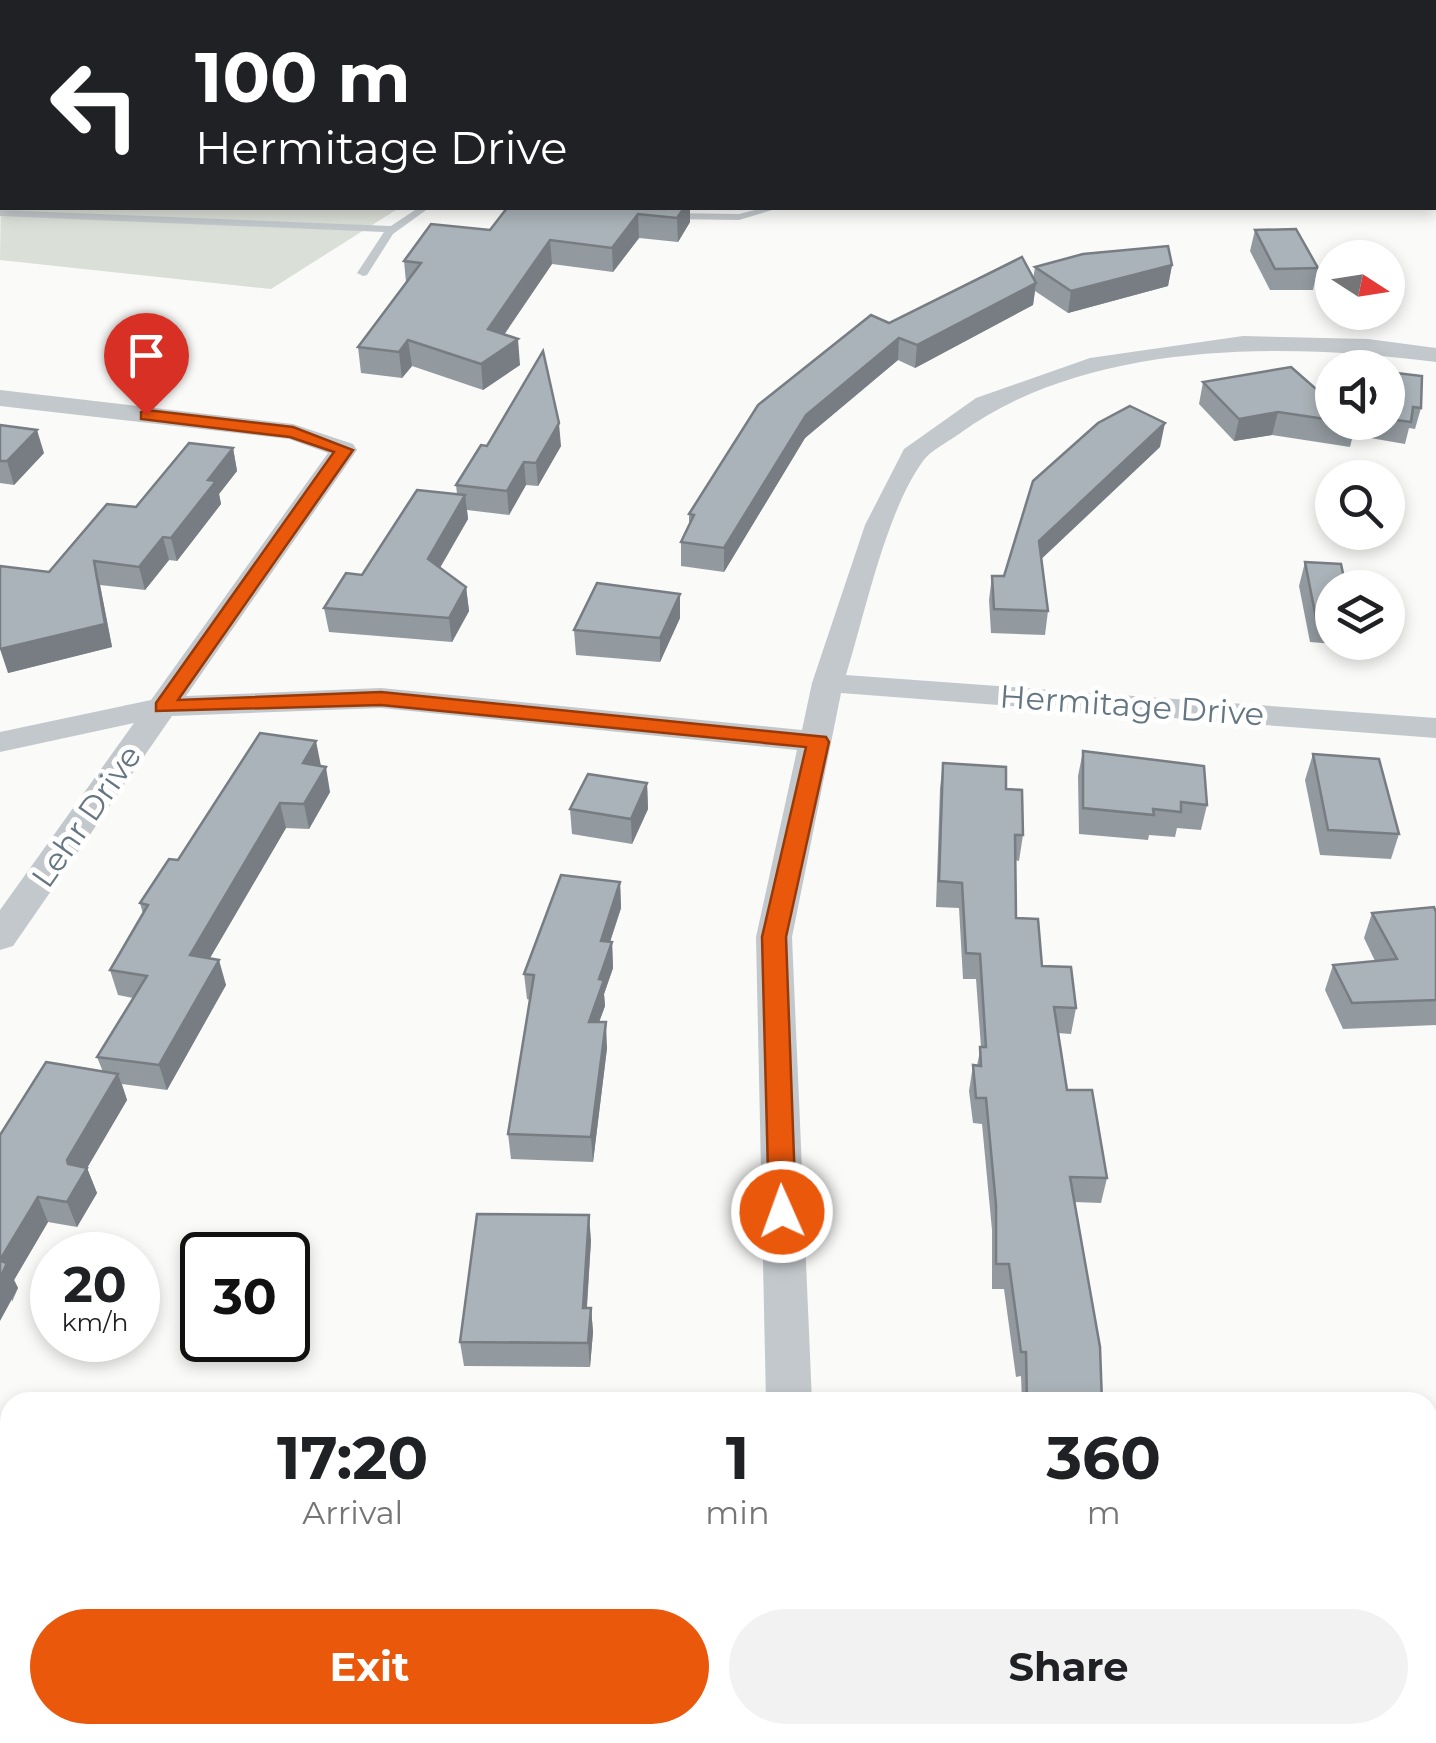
<!DOCTYPE html>
<html lang="en">
<head>
<meta charset="utf-8">
<style>
  body { margin:0; font-family:Montserrat,sans-serif; background:#f2f2f2; color:#202124; height:100vh; display:flex; flex-direction:column; font-size:38px; white-space:nowrap }
  * { box-sizing:border-box; margin:0 }
  p { font-size:32px; color:#757577 }
  .icon { flex:none; width:55px; height:55px; fill:none; stroke:currentColor; stroke-width:2; stroke-linecap:round; stroke-linejoin:round }
  .map { position:relative; flex:1; overflow:hidden }
  .drawer { position:absolute; left:0px; top:1392px; width:1438px; height:352px; display:flex; flex-direction:column; background:#fff; border-radius:30px 30px 0 0; box-shadow:0 5px 15px #0003 }
  .drawer>* { flex:none }
  .hud { position:absolute; left:0px; top:0px; width:1438px; height:210px; box-shadow:0 5px 15px #0003; background:#202124; color:#fff; overflow:hidden }
  .needle { width:65px; rotate:102deg }
  .fabs { position:absolute; left:1315px; top:240px; display:grid; gap:20px }
  .fabs a { display:grid; place-items:center; width:90px; height:90px; border-radius:50%; background:#fff; box-shadow:0 5px 15px #0003; font-size:50px }
  .speed { position:absolute; left:30px; top:1232px; display:flex; gap:20px; font-size:50px; font-weight:700; text-align:center }
  .speed>* { display:grid; place-content:center; width:130px; height:130px; border-radius:50%; background:#fff; box-shadow:0 5px 15px #0003; line-height:1 }
  .speed small { font-size:25px; font-weight:400 }
  .speed .limit { border:5px solid #111; border-radius:15px; background:#fff; color:#111 }
  .pin { position:absolute; display:grid; place-items:center; width:85px; height:85px; color:#fff; margin:-102px -42px; border-radius:50% 50% 50% 0; rotate:-45deg; box-shadow:0 0 10px #0007 }
  .pin .icon { rotate:45deg }
  .me { position:absolute; width:110px; margin:-55px; rotate:358deg; stroke-linejoin:round; filter:drop-shadow(0 0 8px #0008) }
  .turn { display:flex; align-items:center; gap:35px; height:210px; padding:0 30px; font-size:45px }
  .turn .icon { width:130px; height:130px; stroke-width:2.5 }
  .turn b { display:block; font-size:70px; line-height:85px }
  .eta { display:flex; justify-content:space-evenly; align-items:center; height:170px; text-align:center }
  .eta b { font-size:60px; font-weight:700; line-height:70px }
  .primary-button { display:flex; gap:20px; margin-top:auto; padding:20px 30px }
  .primary-button a { flex:1; height:115px; border-radius:60px; background:#ea580c; color:#fff; font-size:40px; font-weight:700; line-height:115px; text-align:center }
  .primary-button a+a { background:#f2f2f2; color:#202124 }
  .map>svg:first-child { display:block }
</style>
</head>
<body>
<div class="map">
<svg width="1436" height="1743" viewBox="0 0 1436 1743">
  <rect width="100%" height="100%" fill="#fafaf8"/>
  <!-- green -->
  <polygon fill="#dadfd7" points="2,116 2,208 399,208 271,289 0,260"/>
  <g fill="none" stroke-linecap="round" stroke-linejoin="round">
    <!-- service -->
    <g fill="#c3c8cc" fill-rule="evenodd">
      <rect x="482" y="0" width="8" height="2"/>
      <rect x="1104" y="0" width="8" height="2"/>
      <polygon points="1398,0 1407,0 1408,2 1400,2"/>
      <rect x="1435" y="34" width="1" height="6"/>
      <rect x="1435" y="74" width="1" height="6"/>
      <rect x="1435" y="201" width="1" height="6"/>
      <polygon points="418,208 429,208 393,234 367,275 363,276 357,273 384,232 0,216 0,210 391,226"/>
      <polygon points="763,208 779,208 739,220 666,219 661,216 666,213 739,214"/>
    </g>
    <!-- minor -->
    <g fill="#c3c8cc" fill-rule="evenodd">
      <path d="M1243,336L1368,339L1436,348V362C1285,342 1087,340 959,434C948,442 931,450 923,461C886,512 865,613 846,675L1436,718V738L841,693L792,937L812,1402H766L756,937L797,750L381,708L172,716L13,946L0,950V910L134,723L0,752V732L151,700L328,453L289,439L0,406V390L293,424L353,444L357,450L186,696L381,688L802,730L812,683L865,525L904,449L976,398L1090,358Z"/>
      <polygon points="767,1735 819,1735 818,1743 766,1743"/>
    </g>
  </g>
  <!-- wall -->
  <g fill="#929a9f">
    <polygon points="1436,82 1436,195 1435,195 1435,83"/>
    <polygon points="507,208 699,208 698,210 690,209 690,222 678,242 639,238 613,272 552,264 504,335 520,365 483,390 412,366 402,378 361,373 358,347 406,282 404,261 490,230"/>
    <polygon points="1255,230 1318,268 1313,290 1270,290 1250,251"/>
    <polygon points="1172,265 1168,286 1068,313 1035,291 1033,305 915,368 898,360 805,438 724,572 681,566 681,542 689,524 689,514 889,323 1033,279 1035,267"/>
    <polygon points="1388,372 1421,408 1415,429 1409,428 1405,444 1353,435 1350,447 1272,435 1234,441 1199,404 1203,382 1332,403 1332,422 1388,422"/>
    <polygon points="0,425 44,453 14,485 0,483"/>
    <polygon points="561,446 538,486 526,485 509,515 467,510 468,519 440,568 466,587 469,611 452,642 329,632 324,608 457,494 456,485"/>
    <polygon points="1160,447 1041,559 1048,611 1045,635 991,633 989,600 992,576 1004,576"/>
    <polygon points="233,448 237,471 219,494 221,504 177,561 169,560 145,590 100,585 112,647 8,673 49,572 136,507"/>
    <polygon points="1305,562 1332,588 1332,642 1347,642 1347,645 1310,642 1299,586"/>
    <polygon points="680,618 660,662 576,655 574,630"/>
    <polygon points="1083,751 1207,805 1201,830 1177,828 1175,837 1149,835 1148,840 1079,834 1078,776"/>
    <polygon points="1313,754 1399,834 1391,859 1320,855 1305,780"/>
    <polygon points="943,763 1006,789 1023,835 1019,861 1015,860 1016,918 1042,966 1076,1008 1071,1034 1058,1033 1067,1090 1107,1178 1101,1203 1074,1202 1102,1402 1022,1402 1021,1376 1016,1377 1004,1289 992,1289 992,1230 982,1124 973,1123 969,1091 973,1065 977,1065 981,1047 976,979 963,979 959,908 936,907 940,788"/>
    <polygon points="321,766 330,792 309,829 286,828 210,958 226,985 167,1090 122,1084 127,1100 87,1168 97,1193 77,1227 48,1222 14,1280 18,1288 12,1302 0,1135 103,1072 97,1057 133,998 118,995 110,970 143,914 140,903 178,860"/>
    <polygon points="647,783 648,809 632,844 572,834 570,809"/>
    <polygon points="620,882 621,908 610,942 612,942 613,968 604,994 605,1006 599,1022 607,1048 593,1162 511,1159 508,1134 530,1000 527,999 524,974"/>
    <polygon points="1436,912 1436,1025 1343,1029 1325,990 1333,965 1375,961 1364,938 1372,913"/>
    <polygon points="591,1240 587,1308 591,1308 593,1332 590,1367 464,1366 460,1342"/>
    <polygon points="1051,1735 1190,1735 1199,1743 1048,1743"/>
  </g>
  <!-- shaded-wall -->
  <g fill="#777d82">
    <polygon points="39,0 68,0 65,2 35,2"/>
    <polygon points="2,25 2,46 0,48 0,27"/>
    <polygon points="684,208 690,208 690,222 678,242 677,218"/>
    <polygon points="638,214 639,238 613,272 612,248"/>
    <polygon points="550,240 552,264 490,355 488,329"/>
    <polygon points="1172,265 1168,286 1068,313 1071,291"/>
    <polygon points="1036,283 1033,305 915,368 917,345"/>
    <polygon points="899,338 898,360 805,438 724,572 724,548 806,415"/>
    <polygon points="518,339 520,365 483,390 481,364"/>
    <polygon points="408,340 412,366 402,378 399,352"/>
    <polygon points="1278,412 1272,435 1234,441 1239,419"/>
    <polygon points="559,423 561,446 538,486 536,463"/>
    <polygon points="1165,423 1160,447 1035,565 1039,541"/>
    <polygon points="37,430 44,453 14,485 7,461"/>
    <polygon points="233,448 237,471 219,494 221,504 177,561 171,538 208,480"/>
    <polygon points="524,462 526,485 509,515 507,491"/>
    <polygon points="465,495 468,519 431,583 428,559"/>
    <polygon points="163,537 169,560 145,590 139,567"/>
    <polygon points="94,561 100,585 112,647 8,673 0,649"/>
    <polygon points="466,587 469,611 452,642 449,618"/>
    <polygon points="680,594 680,618 660,662 660,638"/>
    <polygon points="316,741 321,766 303,763"/>
    <polygon points="326,767 330,792 309,829 304,804"/>
    <polygon points="647,783 648,809 632,844 631,819"/>
    <polygon points="280,803 286,828 197,980 190,955"/>
    <polygon points="620,882 621,908 602,966 601,941"/>
    <polygon points="612,942 613,968 604,994 605,1006 590,1047 589,1022 599,979"/>
    <polygon points="219,960 226,985 167,1090 159,1065"/>
    <polygon points="606,1022 607,1048 593,1162 591,1137"/>
    <polygon points="118,1074 127,1100 87,1168 97,1193 77,1227 67,1202 67,1160"/>
    <polygon points="38,1197 48,1222 14,1280 18,1288 0,1321 0,1260"/>
    <polygon points="589,1215 591,1240 585,1333 583,1308"/>
    <polygon points="591,1308 593,1332 590,1367 588,1343"/>
    <polygon points="497,1735 507,1735 505,1743 494,1743"/>
  </g>
  <!-- building -->
  <g fill="#aab3b9" stroke="#777d82" stroke-width="2.5">
    <polygon points="0,0 39,0 35,2 2,2 2,25 0,27"/>
    <polygon points="1436,82 1436,141 1435,141"/>
    <polygon points="507,208 684,208 677,218 638,214 612,248 550,240 488,329 518,339 481,364 408,340 399,352 358,347 421,263 404,261 431,224 490,230"/>
    <polygon points="1296,229 1318,268 1275,269 1255,230"/>
    <polygon points="1168,246 1172,265 1071,291 1035,267 1083,254"/>
    <polygon points="1022,257 1036,283 917,345 899,338 806,415 724,548 681,542 694,515 689,514 758,405 871,315 889,323"/>
    <polygon points="543,351 559,423 536,463 524,462 507,491 456,485 481,445 487,446"/>
    <polygon points="1291,367 1332,403 1332,420 1278,412 1239,419 1203,382"/>
    <polygon points="1388,372 1422,376 1421,408 1413,407 1411,422 1388,419"/>
    <polygon points="1130,406 1165,423 1039,541 1048,611 994,609 992,576 1004,576 1033,481 1098,423"/>
    <polygon points="0,425 37,430 7,461 0,461"/>
    <polygon points="189,443 233,448 208,480 216,481 171,538 163,537 139,567 94,561 105,624 0,649 0,566 49,572 107,504 136,507"/>
    <polygon points="417,490 465,495 428,559 466,587 449,618 324,608 346,573 362,575"/>
    <polygon points="1305,562 1341,564 1346,588 1332,588 1332,619 1316,618"/>
    <polygon points="597,583 680,594 660,638 574,630"/>
    <polygon points="260,733 316,741 303,763 326,767 304,804 280,803 190,955 219,960 159,1065 97,1057 147,976 110,970 148,905 140,903 169,859 178,860"/>
    <polygon points="1083,751 1204,766 1207,805 1181,802 1181,812 1153,809 1154,815 1083,808"/>
    <polygon points="1313,754 1379,759 1399,834 1328,830"/>
    <polygon points="943,763 1006,767 1006,789 1022,790 1023,835 1015,835 1016,918 1038,919 1042,966 1071,967 1076,1008 1054,1007 1067,1090 1092,1090 1107,1178 1070,1177 1100,1347 1102,1402 1027,1402 1026,1352 1021,1352 1009,1264 996,1264 996,1205 986,1098 976,1098 973,1065 981,1066 980,1047 986,1047 980,954 966,953 962,883 939,881"/>
    <polygon points="588,774 647,783 631,819 570,809"/>
    <polygon points="561,875 620,882 601,941 612,942 599,979 604,980 589,1022 606,1022 591,1137 508,1134 534,975 524,974"/>
    <polygon points="1434,907 1436,912 1436,1000 1352,1003 1333,965 1397,959 1372,913"/>
    <polygon points="46,1062 118,1074 67,1160 68,1164 87,1168 67,1202 38,1197 0,1260 0,1135"/>
    <polygon points="477,1214 589,1215 583,1308 591,1308 588,1343 460,1342"/>
    <polygon points="0,1261 7,1263 0,1278"/>
    <polygon points="333,1735 497,1735 494,1743 330,1743"/>
    <polygon points="1066,1735 1190,1735 1199,1743 1074,1743"/>
  </g>
  <!-- route -->
  <polygon fill="#ea580c" stroke="#983908" stroke-width="2.5" points="146,410 293,427 353,450 178,700 381,692 826,737 829,742 786,937 796,1212 792,1220 773,1220 769,1212 762,937 806,747 381,705 156,711 156,703 334,452 290,437 141,419 141,412"/>
  <g text-anchor="middle" dominant-baseline="central" stroke-width="10" stroke-linejoin="round" paint-order="stroke">
    <!-- street labels -->
    <g font-size="32" fill="#657683" stroke="#fff">
      <text transform="translate(1132 705) rotate(4)">Hermitage Drive</text>
      <text transform="translate(86 816) rotate(-55)">Lehr Drive</text>
    </g>
  </g>
</svg>
<div class="fabs">
<a><svg class="needle" viewBox="-14 -14 28 28"><path d="M0-13l5 13h-10z" fill="#e53935"/><path d="M0 13l5-13h-10z" fill="#757577"/></svg></a>
<a><svg class="icon" aria-label="sound" viewBox="0 0 24 24"><path d="M4 9h4l5-4v14l-5-4H4zM17 9q2 3 0 6"/></svg></a>
<a><svg class="icon" aria-label="search" viewBox="0 0 24 24"><circle cx="10" cy="10" r="6"/><path d="M15 15l6 6"/></svg></a>
<a><svg class="icon" aria-label="layers" viewBox="0 0 24 24"><path d="M12 4l9 5-9 5-9-5zM3 14l9 5 9-5"/></svg></a>
</div>
<div class="speed"><div>20<small>km/h</small></div><div class="limit">30</div></div>
<div class="pin" style="left:146px;top:415px;background:#d93025"><svg class="icon" aria-label="arrive" viewBox="0 0 24 24"><path d="M6 21V4h12l-3 4 3 4H6"/></svg></div>
<svg class="me" style="left:782px;top:1212px" viewBox="-20 -20 40 40"><circle r="17" fill="#ea580c" stroke="#fff" stroke-width="3"/><path d="M0-11L8 9 0 5-8 9z" fill="#fff"/></svg>
<div class="hud">
<div class="turn"><svg class="icon" aria-label="left" viewBox="0 0 24 24"><path d="M17 20v-9H6M10 6l-5 5 5 5"/></svg><div><b>100 m</b>Hermitage Drive</div></div>
</div>
<section class="drawer">
<div class="eta">
<div><b>17:20</b><p>Arrival</p></div>
<div><b>1</b><p>min</p></div>
<div><b>360</b><p>m</p></div>
</div>
<div class="primary-button"><a>Exit</a><a>Share</a></div>
</section>
</div>
</body>
</html>
